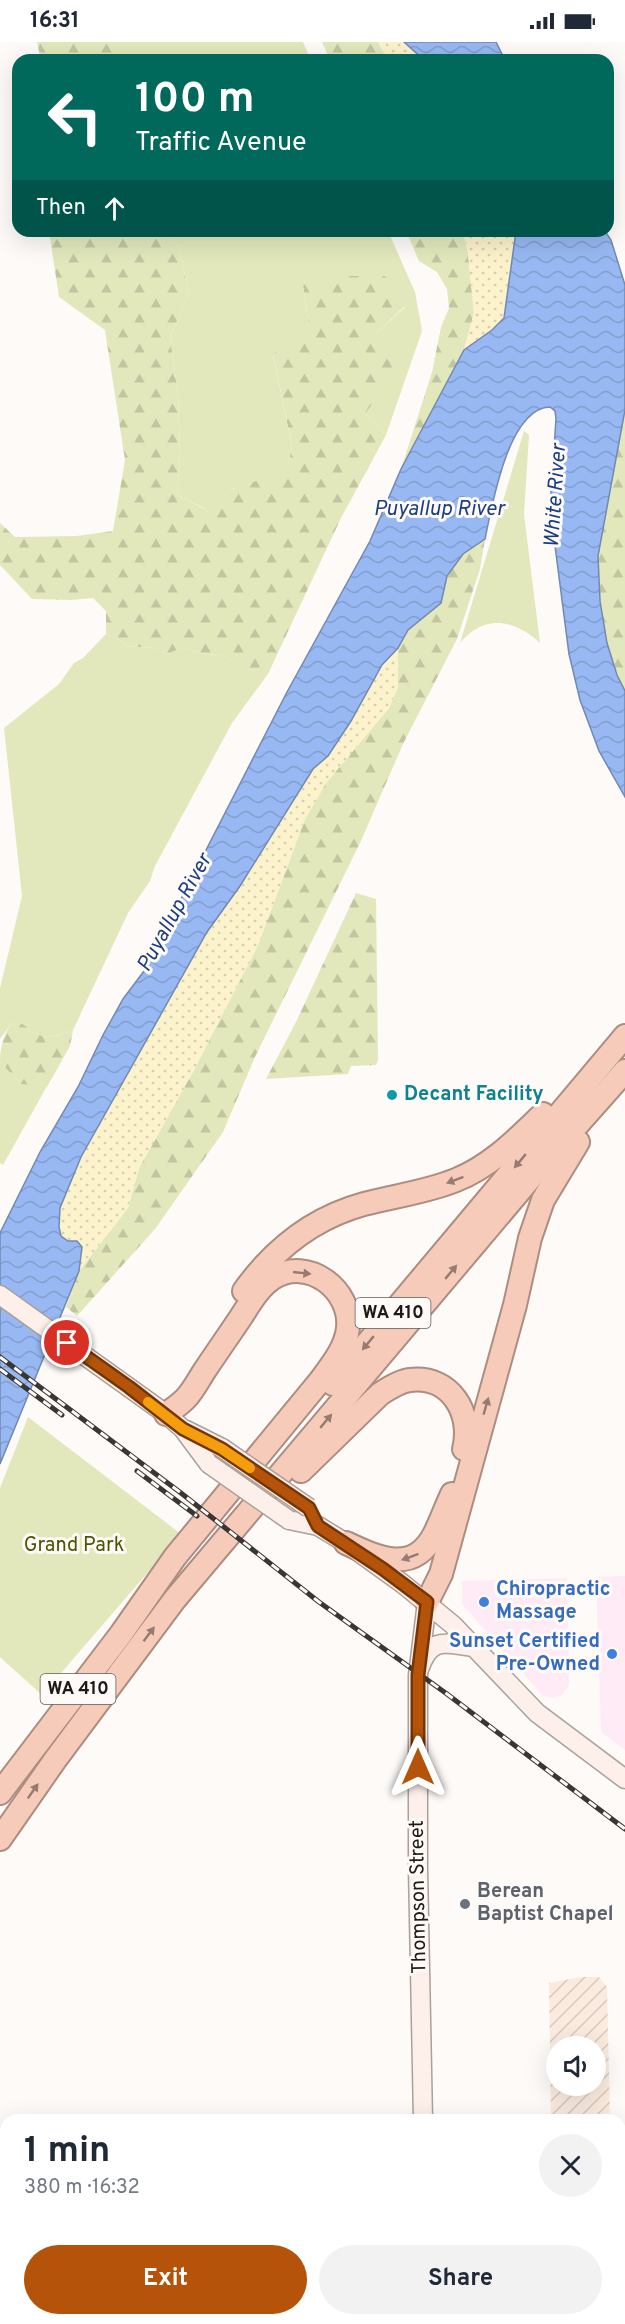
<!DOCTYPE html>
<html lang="en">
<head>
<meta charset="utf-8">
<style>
  body { margin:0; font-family:Overpass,sans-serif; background:#f2f2f3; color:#1f2937; height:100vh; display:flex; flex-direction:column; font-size:22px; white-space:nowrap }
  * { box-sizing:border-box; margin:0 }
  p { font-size:20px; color:#747a83 }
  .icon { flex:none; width:33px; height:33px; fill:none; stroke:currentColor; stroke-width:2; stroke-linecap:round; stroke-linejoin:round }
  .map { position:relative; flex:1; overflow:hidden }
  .drawer { position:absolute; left:0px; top:2072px; width:626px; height:212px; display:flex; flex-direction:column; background:#fff; border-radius:18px 18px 0 0; box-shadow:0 6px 24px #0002 }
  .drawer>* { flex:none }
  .hud { position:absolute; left:12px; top:12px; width:602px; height:183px; border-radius:18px; box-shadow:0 6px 24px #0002; background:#00695c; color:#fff; overflow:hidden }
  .buttons { position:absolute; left:546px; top:1994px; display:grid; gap:12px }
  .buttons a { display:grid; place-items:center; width:60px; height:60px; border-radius:50%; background:#fff; box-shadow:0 6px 24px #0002; font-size:30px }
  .pin { position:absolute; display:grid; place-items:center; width:51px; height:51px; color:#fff; margin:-26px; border:3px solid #fff; border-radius:50%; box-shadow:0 2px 6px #0007 }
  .me { position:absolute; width:66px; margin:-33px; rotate:0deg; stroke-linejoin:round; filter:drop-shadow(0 0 4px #0008) }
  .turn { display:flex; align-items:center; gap:21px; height:126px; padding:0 24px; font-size:27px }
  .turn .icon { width:78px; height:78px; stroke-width:2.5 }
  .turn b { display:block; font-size:42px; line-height:51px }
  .then { display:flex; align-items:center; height:57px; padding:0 24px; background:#0003; gap:12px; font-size:22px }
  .round { display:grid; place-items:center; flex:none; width:63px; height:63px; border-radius:32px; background:#f2f2f3 }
  .overview { display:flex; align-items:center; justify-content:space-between; height:102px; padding:0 24px }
  h1 { font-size:36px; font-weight:700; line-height:45px }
  .cta { display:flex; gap:12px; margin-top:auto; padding:12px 24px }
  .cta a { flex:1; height:69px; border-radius:36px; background:#b45309; color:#fff; font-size:24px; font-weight:700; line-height:69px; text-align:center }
  .cta a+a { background:#f2f2f3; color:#1f2937 }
  .status { display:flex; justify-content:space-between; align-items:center; height:42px; padding:0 30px; background:#fff; direction:ltr }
  .status svg { height:16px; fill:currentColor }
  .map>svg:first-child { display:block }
</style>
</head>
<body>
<div class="status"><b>16:31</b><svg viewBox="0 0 49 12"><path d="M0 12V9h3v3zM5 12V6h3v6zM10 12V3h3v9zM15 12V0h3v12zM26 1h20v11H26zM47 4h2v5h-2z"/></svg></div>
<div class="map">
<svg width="625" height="2282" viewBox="0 0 625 2282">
  <defs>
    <pattern id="industrial-furrows" width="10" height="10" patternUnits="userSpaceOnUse" patternTransform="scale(1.5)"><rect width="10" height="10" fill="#fbebdf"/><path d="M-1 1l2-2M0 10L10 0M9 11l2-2" fill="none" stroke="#d7c9bf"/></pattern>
    <pattern id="forest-firs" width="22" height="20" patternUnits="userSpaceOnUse" patternTransform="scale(1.5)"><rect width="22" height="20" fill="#e2e8bc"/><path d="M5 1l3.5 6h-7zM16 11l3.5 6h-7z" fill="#c1c6a1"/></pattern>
    <pattern id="sand-dots" width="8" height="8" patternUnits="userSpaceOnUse" patternTransform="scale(1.5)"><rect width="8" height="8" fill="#fcf2cc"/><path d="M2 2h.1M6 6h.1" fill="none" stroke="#d8cfae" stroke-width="1.8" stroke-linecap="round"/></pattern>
    <pattern id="water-waves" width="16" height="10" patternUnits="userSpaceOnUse" patternTransform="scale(1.5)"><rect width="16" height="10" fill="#97b8f2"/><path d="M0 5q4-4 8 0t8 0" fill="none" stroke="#829ecf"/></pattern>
  </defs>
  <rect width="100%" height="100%" fill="#fefaf8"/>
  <!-- commercial -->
  <g fill="#feebf5">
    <polygon points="625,1534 625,1708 601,1690 596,1535"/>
    <polygon points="567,1536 569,1643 562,1653 553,1656 543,1654 462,1562 462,1539"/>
  </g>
  <!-- industrial -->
  <path fill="url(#industrial-furrows)" fill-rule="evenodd" d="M581,1935H599L607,1945L610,2077H551L549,1941ZM556,2004H596V2043H556Z"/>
  <!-- green -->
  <g fill="#e2e8bc">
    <polygon points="121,0 303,0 311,18 117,18 116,13"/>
    <polygon points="169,189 388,189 415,250 422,289 386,393 365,372 375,293 405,265 303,244 309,284 273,313 292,404 287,430 229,448 206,467 177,453 180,413 178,353 170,295 189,252 179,207"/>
    <path d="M524,389L529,393L524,472L540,601C515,578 485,571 460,601Z"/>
    <path d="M106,592L122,599L127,604L154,606L167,612L184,605C192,608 200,611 208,612C212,613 219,612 223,614C237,620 252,631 268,632L232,681L155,824L150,839L128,871L73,988C61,993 48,998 35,991C26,986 25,981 13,979L0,997V946L22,854L4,686L59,642L74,621L83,616Z"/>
    <polygon points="0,1020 21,1042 47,1044 3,1123 0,1121"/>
    <polygon points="28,1375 181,1492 42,1653 0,1615 0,1446"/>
  </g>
  <!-- forest -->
  <g fill="url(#forest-firs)">
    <polygon points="37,0 121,0 117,18 41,18"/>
    <polygon points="322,0 378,0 388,18 330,18"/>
    <path d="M49,189H169L179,207L189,252L170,295L178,353L180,413L177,453L205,467L229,448L287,429L292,404L273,312L309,284L303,243L342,234H385L405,264L375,293L399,324L365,372L386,393L341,476L268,632C252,631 236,620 223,614C219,612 212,613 208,612C200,611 192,608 184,605L167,612L154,606L127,604L122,599L106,592V569L93,556L71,558L32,557L0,523V481L15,495L77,494L113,489L125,418L105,288L59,255Z"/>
    <polygon points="406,189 463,189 468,211 474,271 464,308 401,427 432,330 441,285 449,266 447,247 437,230 419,219"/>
    <polygon points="625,368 625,649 617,633 607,601 600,559 598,514"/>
    <polygon points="485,497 480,527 457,597 403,702 360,801 255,1015 223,1090 155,1187 77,1274 66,1265 79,1229 128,1166 139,1126 194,1028 258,903 305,777 326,741 389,666 398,645 398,606 408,588 441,561 447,534 463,512"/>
    <polygon points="356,851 376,857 378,1018 376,1023 351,1024 348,1032 266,1037 296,980"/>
    <path d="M13,979C25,981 25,985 35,991C48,998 61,993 73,988L70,1004L47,1045L21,1042L0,1020C0,1005 4,991 13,979Z"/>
  </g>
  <!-- sand -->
  <g fill="url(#sand-dots)">
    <polygon points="378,0 404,0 424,18 388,18"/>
    <polygon points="463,189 516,189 516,193 504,276 492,288 464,308 474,271 468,211"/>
    <path d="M398,606V645L389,666L326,741L305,777L258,903L194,1028L139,1126L128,1166L79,1229L82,1205L77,1199H68L61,1194L59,1185L60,1166L81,1115L207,890L240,844L313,727C350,693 364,643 398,606Z"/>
  </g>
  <!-- water -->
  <g fill="url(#water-waves)" stroke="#7389b1" stroke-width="1.5">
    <polygon points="404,0 496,0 505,18 424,18"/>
    <path d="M516,189H605L611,198L625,243V368L598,514L600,559L607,601L617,633L625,649V755L599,709L580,658L569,612L550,465L556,377L555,369L550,365C508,366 492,464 485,497L463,512L447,534L441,561L408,588L398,606L382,623L351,679L328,714L313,727L240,844L207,890L81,1115L60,1166L59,1185L61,1194L68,1199H77L82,1205L79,1229L0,1422V1191L40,1110L78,1045L103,993L123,957L144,929L287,650L370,499L401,427L447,340L464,308L492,288L504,276Z"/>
  </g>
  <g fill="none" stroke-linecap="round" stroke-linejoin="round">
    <!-- secondary casing -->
    <g stroke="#aaa19b" stroke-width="21">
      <g id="secondary">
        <polyline points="0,1253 166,1372 183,1387 209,1422"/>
        <polyline points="186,1388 222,1406"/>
        <polyline points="289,1478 318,1484 346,1501 403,1542 453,1583 537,1671 625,1737"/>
        <path d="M420,1625C432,1592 448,1603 475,1605"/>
        <polyline points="423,2078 418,1826 418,1633 427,1560"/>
        <polyline points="427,2277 427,2282"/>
      </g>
    </g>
    <!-- highway casing -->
    <g stroke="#ab8d81" stroke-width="26">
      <g id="highway">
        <path d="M244,1249C274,1207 313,1176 364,1162C394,1154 427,1150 456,1138C491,1124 517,1097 543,1072"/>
        <polyline points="333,1342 625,994"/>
        <path d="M301,1429L380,1352C389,1346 400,1339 410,1338C451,1333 473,1372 464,1407"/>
        <path d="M346,1501C378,1516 414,1533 435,1491C441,1479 446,1465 452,1452"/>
        <polyline points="427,1560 441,1532 515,1263 530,1196 543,1158 578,1100"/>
        <path d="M0,1751L121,1592L175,1515L320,1339C331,1324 346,1306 348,1286C352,1248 308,1214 273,1236C259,1245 250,1261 241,1275C229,1293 217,1310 205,1328C199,1337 194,1347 187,1355C181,1362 173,1367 166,1372"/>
        <polyline points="0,1797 55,1718 175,1557 538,1127 625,1029"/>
      </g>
    </g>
    <!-- secondary -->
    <use href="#secondary" stroke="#fdefea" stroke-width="18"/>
    <!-- highway -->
    <use href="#highway" stroke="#f7cbba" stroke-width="22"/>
    <!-- rail casing -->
    <g stroke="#3a3634" stroke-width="5">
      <g id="rail">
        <polyline points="0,1315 181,1451 319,1560 447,1652 625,1787"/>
        <polyline points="0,1327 62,1373"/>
        <polyline points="137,1429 197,1474"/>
      </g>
    </g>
    <!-- rail -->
    <use href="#rail" stroke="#fefaf8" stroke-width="3" stroke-dasharray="9" stroke-linecap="butt"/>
    <!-- secondary-bridge casing -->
    <g stroke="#aaa19b" stroke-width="21" stroke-linecap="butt">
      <g id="secondary-bridge">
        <polyline points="222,1406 309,1466"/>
        <polyline points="209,1422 289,1478"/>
      </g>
    </g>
    <!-- secondary-bridge -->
    <use href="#secondary-bridge" stroke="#fdefea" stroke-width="18"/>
  </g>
  <!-- one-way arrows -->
  <defs><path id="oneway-solid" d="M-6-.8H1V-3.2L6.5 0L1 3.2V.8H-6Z" transform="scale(1.5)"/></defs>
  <g fill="#957b71">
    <use href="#oneway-solid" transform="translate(520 1119) rotate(130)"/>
    <use href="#oneway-solid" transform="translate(455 1138) rotate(159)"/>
    <use href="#oneway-solid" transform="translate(451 1230) rotate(-50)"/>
    <use href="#oneway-solid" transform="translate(302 1231) rotate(6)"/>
    <use href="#oneway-solid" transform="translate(368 1301) rotate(130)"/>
    <use href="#oneway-solid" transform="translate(486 1364) rotate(-74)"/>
    <use href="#oneway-solid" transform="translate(326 1379) rotate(-50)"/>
    <use href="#oneway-solid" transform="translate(410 1515) rotate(160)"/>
    <use href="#oneway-solid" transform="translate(149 1592) rotate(-53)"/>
    <use href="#oneway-solid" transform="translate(33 1749) rotate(-55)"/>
  </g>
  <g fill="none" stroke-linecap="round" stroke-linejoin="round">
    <!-- route casing -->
    <g stroke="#753606" stroke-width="15">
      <polyline id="route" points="67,1301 129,1345 183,1387 222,1407 309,1466 318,1484 383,1527 427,1560 418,1633 418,1725"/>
    </g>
    <!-- route -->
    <use href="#route" stroke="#b45309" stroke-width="10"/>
    <!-- slow -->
    <polyline stroke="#f59e0b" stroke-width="10" points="148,1360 183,1387 222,1407 250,1426"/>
  </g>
  <!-- markers -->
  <circle fill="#0f9aa8" stroke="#fefaf8" stroke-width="2" cx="392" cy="1053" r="6"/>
  <g fill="#3f7fe0" stroke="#fefaf8" stroke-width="2">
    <circle cx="484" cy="1560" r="6"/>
    <circle cx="612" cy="1612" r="6"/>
  </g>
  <circle fill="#6b7280" stroke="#fefaf8" stroke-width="2" cx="465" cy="1862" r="6"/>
  <g text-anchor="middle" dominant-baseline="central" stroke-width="6" stroke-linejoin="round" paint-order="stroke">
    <!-- shield labels -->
    <g fill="#fefaf8" stroke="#615d5b" stroke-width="1.5">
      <rect x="355.5" y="1256" width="75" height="30" rx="4.5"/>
      <rect x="40.5" y="1632" width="75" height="30" rx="4.5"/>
    </g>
    <g font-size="18" font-weight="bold" fill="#1e1a18">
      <text x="393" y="1271">WA 410</text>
      <text x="78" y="1647">WA 410</text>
    </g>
    <!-- culture labels -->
    <g font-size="20" font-weight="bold" fill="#0d838f" stroke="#fefaf8" text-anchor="start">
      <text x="404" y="1053">Decant Facility</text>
    </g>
    <!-- park labels -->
    <g font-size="20" fill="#4e5400" stroke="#fefaf8">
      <text x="74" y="1504">Grand Park</text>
    </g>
    <!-- shop labels -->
    <g font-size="20" font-weight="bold" fill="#366cbe" stroke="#fefaf8" text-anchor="start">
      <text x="496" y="1548">Chiropractic<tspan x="496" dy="23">Massage</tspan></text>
      <text x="600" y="1600" text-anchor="end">Sunset Certified<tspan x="600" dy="23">Pre-Owned</tspan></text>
    </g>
    <!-- worship labels -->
    <g font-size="20" font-weight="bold" fill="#5b616d" stroke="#fefaf8" text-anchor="start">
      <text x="477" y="1850">Berean<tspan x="477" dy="23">Baptist Chapel</tspan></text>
    </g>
    <!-- street labels -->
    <g font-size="20" fill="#1e1a18" stroke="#fefaf8">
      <text transform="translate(419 1855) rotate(-91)">Thompson Street</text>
    </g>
    <!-- water labels -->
    <g font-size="21" font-style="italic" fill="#1a3e81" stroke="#fefaf8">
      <text transform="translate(556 454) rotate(-86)">White River</text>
      <text x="439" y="467">Puyallup River</text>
      <text transform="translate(175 871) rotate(-61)">Puyallup River</text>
    </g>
  </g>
</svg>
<div class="buttons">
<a><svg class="icon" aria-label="sound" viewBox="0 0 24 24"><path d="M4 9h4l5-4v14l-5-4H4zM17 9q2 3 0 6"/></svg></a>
</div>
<div class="pin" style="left:67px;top:1301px;background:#d93025"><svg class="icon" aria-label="arrive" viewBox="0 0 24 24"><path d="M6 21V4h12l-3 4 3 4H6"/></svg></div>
<svg class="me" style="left:418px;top:1725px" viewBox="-20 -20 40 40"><path d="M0-17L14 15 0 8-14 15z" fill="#b45309" stroke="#fff" stroke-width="4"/></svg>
<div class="hud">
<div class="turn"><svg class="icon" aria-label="left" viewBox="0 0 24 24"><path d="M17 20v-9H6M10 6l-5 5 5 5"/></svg><div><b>100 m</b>Traffic Avenue</div></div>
<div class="then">Then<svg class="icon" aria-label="ahead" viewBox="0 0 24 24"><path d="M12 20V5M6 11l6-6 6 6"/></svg></div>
</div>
<section class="drawer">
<div class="overview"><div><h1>1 min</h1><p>380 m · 16:32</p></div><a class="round"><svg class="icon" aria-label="close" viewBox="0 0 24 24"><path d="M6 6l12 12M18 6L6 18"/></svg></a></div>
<div class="cta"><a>Exit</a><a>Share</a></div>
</section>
</div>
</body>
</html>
